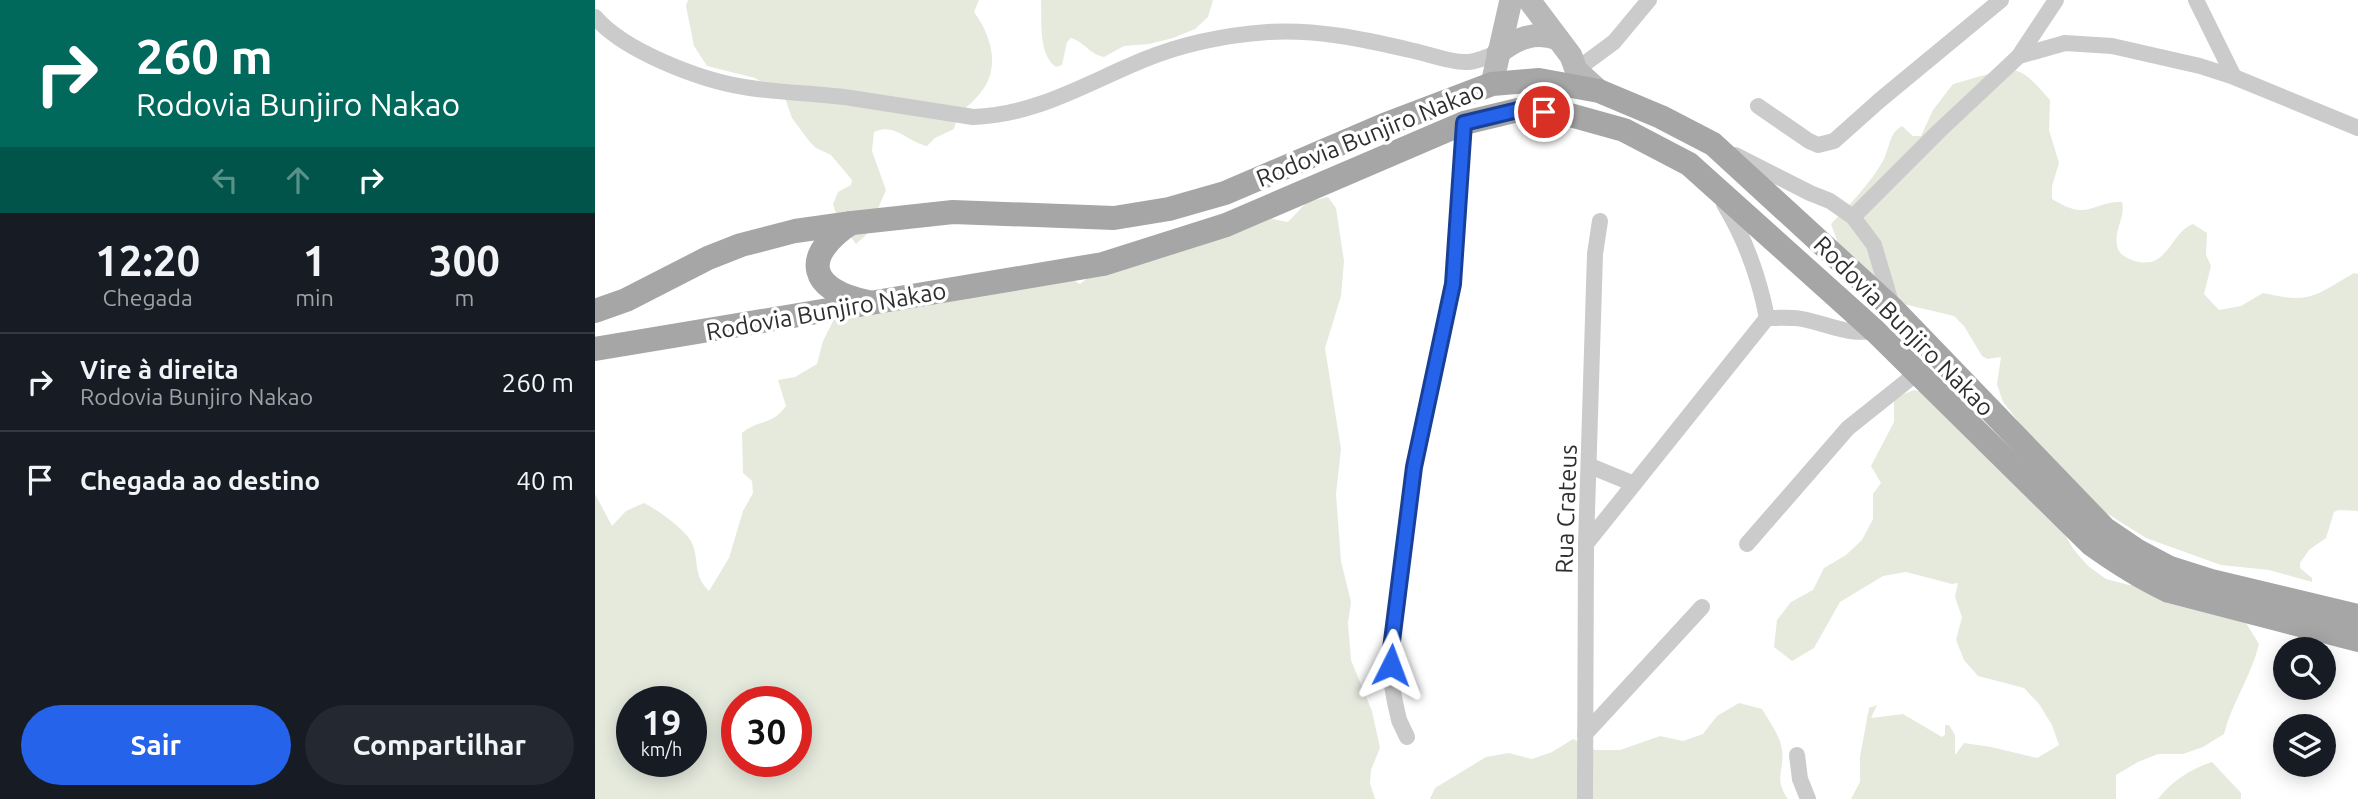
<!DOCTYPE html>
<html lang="pt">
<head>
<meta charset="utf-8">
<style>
  body { margin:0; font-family:Ubuntu,sans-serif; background:#242831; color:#f1f3f6; height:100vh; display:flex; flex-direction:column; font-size:26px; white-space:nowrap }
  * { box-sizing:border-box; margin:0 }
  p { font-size:23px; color:#9ea1a6 }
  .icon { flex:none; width:38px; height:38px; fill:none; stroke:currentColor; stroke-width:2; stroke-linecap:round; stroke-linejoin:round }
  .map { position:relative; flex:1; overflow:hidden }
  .side { display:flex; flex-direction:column; background:#171b24; width:595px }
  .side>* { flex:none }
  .guide { background:#00695c; color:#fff; overflow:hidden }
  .fabs { position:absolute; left:1678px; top:637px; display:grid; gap:14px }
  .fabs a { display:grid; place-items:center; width:63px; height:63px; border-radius:50%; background:#171b24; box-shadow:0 4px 18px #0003; font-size:35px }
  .speed { position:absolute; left:21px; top:686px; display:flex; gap:14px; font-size:35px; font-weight:700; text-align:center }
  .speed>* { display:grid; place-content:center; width:91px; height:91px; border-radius:50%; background:#171b24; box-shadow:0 4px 18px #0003; line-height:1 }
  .speed small { font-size:18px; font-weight:400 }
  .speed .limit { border:10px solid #d22; background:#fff; color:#111 }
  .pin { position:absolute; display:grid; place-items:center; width:60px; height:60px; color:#fff; margin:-30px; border:4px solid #fff; border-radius:50%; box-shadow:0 2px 7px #0007 }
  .me { position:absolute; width:77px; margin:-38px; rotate:3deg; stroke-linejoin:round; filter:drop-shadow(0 0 5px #0008) }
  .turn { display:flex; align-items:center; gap:24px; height:147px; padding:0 21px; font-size:32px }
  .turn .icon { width:91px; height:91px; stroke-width:2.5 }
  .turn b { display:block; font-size:49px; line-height:60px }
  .lanes { display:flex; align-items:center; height:66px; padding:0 21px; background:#0003; justify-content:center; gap:35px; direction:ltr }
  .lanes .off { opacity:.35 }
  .eta { display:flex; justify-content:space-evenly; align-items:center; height:119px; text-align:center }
  .eta b { font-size:42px; font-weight:700; line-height:49px }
  .cta { display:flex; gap:14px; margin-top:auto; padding:14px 21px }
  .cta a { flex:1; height:80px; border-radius:42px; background:#2563eb; color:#fff; font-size:28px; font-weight:700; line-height:80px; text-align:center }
  .cta a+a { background:#242831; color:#f1f3f6 }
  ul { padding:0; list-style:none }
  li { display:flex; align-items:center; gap:21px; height:98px; padding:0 21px; border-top:2px solid #363941 }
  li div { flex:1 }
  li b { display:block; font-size:26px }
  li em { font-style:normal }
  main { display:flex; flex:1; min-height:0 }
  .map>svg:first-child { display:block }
</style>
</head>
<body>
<main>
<section class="side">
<div class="guide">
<div class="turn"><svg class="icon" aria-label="right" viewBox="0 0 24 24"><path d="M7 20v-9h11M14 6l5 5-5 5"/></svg><div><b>260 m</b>Rodovia Bunjiro Nakao</div></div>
<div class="lanes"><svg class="icon off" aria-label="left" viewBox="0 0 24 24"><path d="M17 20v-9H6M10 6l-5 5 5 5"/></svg><svg class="icon off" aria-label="ahead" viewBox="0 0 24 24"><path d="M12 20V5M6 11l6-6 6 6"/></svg><svg class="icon" aria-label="right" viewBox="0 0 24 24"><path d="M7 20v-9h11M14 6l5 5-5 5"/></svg></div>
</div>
<div class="eta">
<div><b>12:20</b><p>Chegada</p></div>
<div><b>1</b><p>min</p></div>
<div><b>300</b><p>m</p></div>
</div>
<ul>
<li><svg class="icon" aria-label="right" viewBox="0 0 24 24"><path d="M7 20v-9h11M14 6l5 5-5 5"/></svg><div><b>Vire à direita</b><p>Rodovia Bunjiro Nakao</p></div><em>260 m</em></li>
<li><svg class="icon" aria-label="arrive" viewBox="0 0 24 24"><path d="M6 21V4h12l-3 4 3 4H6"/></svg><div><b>Chegada ao destino</b></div><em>40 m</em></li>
</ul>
<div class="cta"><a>Sair</a><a>Compartilhar</a></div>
</section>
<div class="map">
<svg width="1763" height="799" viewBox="0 0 1763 799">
  <rect width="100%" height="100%" fill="#fff"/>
  <!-- green -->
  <g fill="#e5eadd" fill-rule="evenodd">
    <path d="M93,0H384L379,12C398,38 407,72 381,98C368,112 364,110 359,129L340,138L332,146C312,142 300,122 279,132L277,151L291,190L272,234L261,244L243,220L238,204L243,192L256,185L257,180L236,155L221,148L214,141L197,118L189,95L160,78L112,66L99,46L91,6Z"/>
    <path d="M446,0H618L613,17L600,29L578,38L554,44L529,46L509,57C494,54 491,43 476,38L472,42L467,65L461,67C443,55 447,20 446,0Z"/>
    <path d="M1411,69C1431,69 1442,86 1455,100L1454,130L1464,163L1457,186V199C1466,204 1475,210 1486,210C1499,210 1510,201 1527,202C1531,216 1519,230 1522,245C1523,253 1529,257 1537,260C1573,273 1575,232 1598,224L1612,233L1611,255L1616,266L1609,294L1624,310L1646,306L1668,293C1716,304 1719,296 1759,273L1763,274V511L1744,510L1739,512L1731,538L1714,550L1705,563V568L1717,578V582L1674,570L1626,565L1551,538L1489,499L1470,481L1408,402L1402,384L1406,357L1392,359L1387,356L1369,326L1359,316L1279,297L1254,273L1236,224C1255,204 1276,183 1289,159C1295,146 1294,133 1307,126L1318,136H1326L1338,110L1358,84Z"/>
    <path d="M733,197L741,208L749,261L746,296L730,348L746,449L741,494L746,561L756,602L753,623L756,660L777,711L785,748L776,770L775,783L780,799H0V494L17,526L31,511L49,503C63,510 90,529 97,543C105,562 97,574 114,591L134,558L148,511L158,493L157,481L148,473L147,433C163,419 177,426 191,406L183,380L200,377L222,364L228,341L239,319L473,277L485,284L501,271L667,217L693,222L712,202ZM37,702H96V761H37ZM142,702H201V761H142Z"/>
    <path d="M1319,390L1342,396L1440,485L1479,550L1493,566L1511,579L1534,585H1559L1651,623L1664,644C1656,677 1637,702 1629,734L1608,747L1588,754H1563L1543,762L1521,775V799H1256L1265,782V757L1274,708L1282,705L1276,718L1308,714L1347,737L1350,735V725H1354L1360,735V755L1369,743L1396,747L1442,758L1464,745L1457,725L1444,704L1429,688L1383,676L1369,660L1361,640L1367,617L1360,597L1363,583L1357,584L1311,572L1288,576L1245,602L1219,648L1197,661L1179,647L1182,620L1196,602L1218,590L1229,568L1251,555L1267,540L1278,519V494L1286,483L1276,466L1299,422V398Z"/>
    <path d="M1144,703L1167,709C1174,721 1185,735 1187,750C1190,770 1178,778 1193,799H835L840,788L891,757L914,753L937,759L957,752L978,739L1000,750H1025L1065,736L1088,741L1108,734L1122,716Z"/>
    <path d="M1617,762L1646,793V799H1563C1577,781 1595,769 1617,762Z"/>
  </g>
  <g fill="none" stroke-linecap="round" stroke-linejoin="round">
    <!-- street -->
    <g stroke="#cbcbcb" stroke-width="16">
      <polyline points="1601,0 1639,77"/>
      <path d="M0,17C29,51 105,80 149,87C184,93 220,93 256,98C297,104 337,111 378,117C441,115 492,83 548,60C587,44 631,35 673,32C721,29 768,39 815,50C831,53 856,63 872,62C882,62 893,56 903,53"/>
      <polyline points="1424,56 1470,43 1517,46 1605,66 1639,77 1763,128"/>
      <polyline points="981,70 1019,42 1054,0"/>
      <polyline points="1163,106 1214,141 1223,145 1239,141 1285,100 1406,0"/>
      <polyline points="1140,155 1215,193 1235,201 1258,217 1279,245 1297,306"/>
      <path d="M1129,204C1151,240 1164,277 1172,318"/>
      <polyline points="1258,217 1344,131 1424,56 1461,0"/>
      <path d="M1172,318C1183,318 1196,317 1207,319C1234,324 1251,335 1280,331"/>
      <polyline points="995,466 1039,484"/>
      <polyline points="991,544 1172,318"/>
      <polyline points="1152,544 1253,428 1322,373"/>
      <polyline points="990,734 1107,607"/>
      <polyline points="812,737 804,720 800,702 796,680 796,649 819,467 858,284 869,123"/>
      <polyline points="1202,755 1205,779 1213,799"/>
      <polyline points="990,799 991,544 1000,254 1005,221"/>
    </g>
    <!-- secondary -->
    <g stroke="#b8b8b8" stroke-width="23">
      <polyline points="934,0 976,56 981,70 1004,91"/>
      <path d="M903,53C921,39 940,30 963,39"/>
      <polyline points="897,84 916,0"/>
    </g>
    <!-- primary -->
    <g stroke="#a6a6a6" stroke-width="24">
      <path d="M256,223C205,257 214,290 273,302"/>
      <polyline points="0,311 31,300 113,258 146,245 200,231 257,223 358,212 519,218 574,209 630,193 789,125 897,84 944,80 1004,91 1066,117 1118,144 1298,309 1510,529 1541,550 1575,568 1616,581 1763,616"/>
      <path d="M0,349L508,264L631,225L869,123L923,110L975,115L1029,130L1094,164L1280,331L1496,544C1521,562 1546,578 1574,591L1763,640"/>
    </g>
  </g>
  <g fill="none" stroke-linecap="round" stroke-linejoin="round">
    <!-- route casing -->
    <g stroke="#184099" stroke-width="18">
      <polyline id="route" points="796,665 796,649 819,467 858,284 869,123 923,110 949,112"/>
    </g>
    <!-- route -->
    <use href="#route" stroke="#2563eb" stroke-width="12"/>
  </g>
  <g text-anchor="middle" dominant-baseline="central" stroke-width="7" stroke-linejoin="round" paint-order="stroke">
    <!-- street labels -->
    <g font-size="24" fill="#2e2e2e" stroke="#fff">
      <text transform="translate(775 134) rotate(-22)">Rodovia Bunjiro Nakao</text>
      <text transform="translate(231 311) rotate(-10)">Rodovia Bunjiro Nakao</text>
      <text transform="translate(1309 326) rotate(45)">Rodovia Bunjiro Nakao</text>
      <text transform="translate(971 509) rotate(-88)">Rua Crateus</text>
    </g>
  </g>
</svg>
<div class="fabs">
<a><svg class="icon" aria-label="search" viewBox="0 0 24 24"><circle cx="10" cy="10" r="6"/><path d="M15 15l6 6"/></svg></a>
<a><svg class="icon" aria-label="layers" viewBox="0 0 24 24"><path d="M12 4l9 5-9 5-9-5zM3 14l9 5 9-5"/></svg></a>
</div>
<div class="speed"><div>19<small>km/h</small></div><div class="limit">30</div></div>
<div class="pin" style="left:949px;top:112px;background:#d93025"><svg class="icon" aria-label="arrive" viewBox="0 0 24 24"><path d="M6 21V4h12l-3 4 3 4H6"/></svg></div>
<svg class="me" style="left:796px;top:665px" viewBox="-20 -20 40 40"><path d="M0-17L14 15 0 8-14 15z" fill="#2563eb" stroke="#fff" stroke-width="4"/></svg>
</div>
</main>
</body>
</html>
